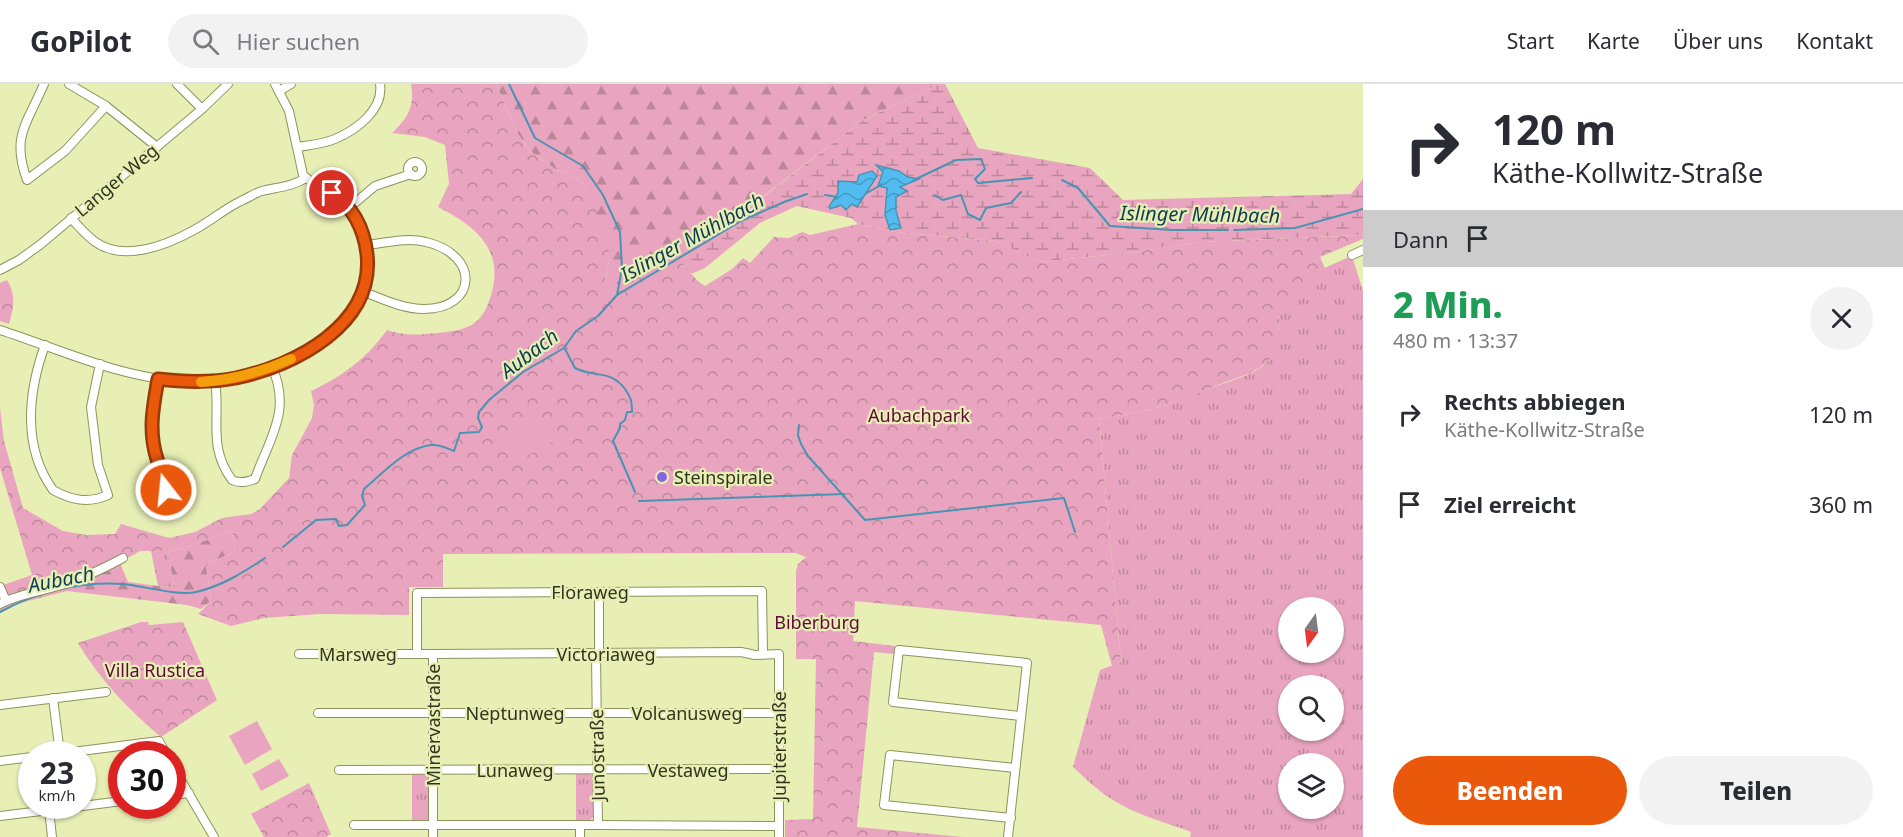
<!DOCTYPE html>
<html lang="de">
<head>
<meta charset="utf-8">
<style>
  body { margin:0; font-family:"Noto Sans",sans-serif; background:#f2f2f3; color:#2b2b33; height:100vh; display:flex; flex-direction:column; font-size:22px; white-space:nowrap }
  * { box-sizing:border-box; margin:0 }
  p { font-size:20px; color:#7c7c81 }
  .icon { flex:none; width:33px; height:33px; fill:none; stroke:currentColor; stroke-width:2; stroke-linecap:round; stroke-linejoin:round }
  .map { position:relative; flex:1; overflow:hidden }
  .details { display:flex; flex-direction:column; background:#fff; width:540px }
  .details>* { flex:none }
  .hud { background:#fff; color:#2b2b33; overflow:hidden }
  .needle { width:39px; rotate:194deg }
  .fabs { position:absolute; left:1278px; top:513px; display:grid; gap:12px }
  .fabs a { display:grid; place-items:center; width:66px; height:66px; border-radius:50%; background:#fff; box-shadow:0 2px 4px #0004; font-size:30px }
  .speed { position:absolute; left:18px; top:657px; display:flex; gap:12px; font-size:30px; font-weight:700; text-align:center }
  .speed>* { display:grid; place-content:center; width:78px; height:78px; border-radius:50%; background:#fff; box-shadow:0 2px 4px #0004; line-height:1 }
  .speed small { font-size:15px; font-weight:400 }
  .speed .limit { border:9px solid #d22; background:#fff; color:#111 }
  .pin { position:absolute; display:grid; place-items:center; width:51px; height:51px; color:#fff; margin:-26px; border:3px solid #fff; border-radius:50%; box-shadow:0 2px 6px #0007 }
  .me { position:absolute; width:66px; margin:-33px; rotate:344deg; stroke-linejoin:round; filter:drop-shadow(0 0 4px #0008) }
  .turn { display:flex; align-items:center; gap:21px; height:126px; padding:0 30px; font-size:27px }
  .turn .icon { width:78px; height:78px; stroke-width:2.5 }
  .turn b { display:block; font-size:42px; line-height:51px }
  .then { display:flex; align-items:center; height:57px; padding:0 30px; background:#0003; gap:12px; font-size:22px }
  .round { display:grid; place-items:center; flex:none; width:63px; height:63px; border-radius:32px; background:#f2f2f3 }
  .headline { display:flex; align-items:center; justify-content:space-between; height:102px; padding:0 30px }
  h1 { font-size:36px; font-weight:800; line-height:45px; color:#1e9e55 }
  .primary-button { display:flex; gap:12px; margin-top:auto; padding:12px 30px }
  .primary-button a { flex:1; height:69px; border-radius:36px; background:#ea580c; color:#fff; font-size:24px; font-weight:800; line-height:69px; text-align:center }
  .primary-button a+a { background:#f2f2f3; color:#2b2b33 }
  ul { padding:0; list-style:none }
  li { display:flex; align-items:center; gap:18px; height:90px; padding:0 30px }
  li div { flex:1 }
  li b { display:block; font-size:22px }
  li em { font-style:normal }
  header { display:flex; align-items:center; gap:36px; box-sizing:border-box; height:84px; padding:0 30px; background:#fff; border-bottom:2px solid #e1e1e2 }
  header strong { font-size:28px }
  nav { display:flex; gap:33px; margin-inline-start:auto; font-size:21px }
  .search { width:420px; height:54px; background:#f2f2f3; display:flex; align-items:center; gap:15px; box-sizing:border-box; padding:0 21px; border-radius:33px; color:#7c7c81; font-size:22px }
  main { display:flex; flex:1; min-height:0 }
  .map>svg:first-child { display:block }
</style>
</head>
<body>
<header>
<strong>GoPilot</strong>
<div class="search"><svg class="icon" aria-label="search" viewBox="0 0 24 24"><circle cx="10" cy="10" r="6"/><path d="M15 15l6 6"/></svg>Hier suchen</div>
<nav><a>Start</a><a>Karte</a><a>Über uns</a><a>Kontakt</a></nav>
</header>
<main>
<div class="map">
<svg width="1363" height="753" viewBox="0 0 1363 753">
  <defs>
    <pattern id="grass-tufts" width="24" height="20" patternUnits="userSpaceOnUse" patternTransform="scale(1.5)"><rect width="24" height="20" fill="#e9a5c0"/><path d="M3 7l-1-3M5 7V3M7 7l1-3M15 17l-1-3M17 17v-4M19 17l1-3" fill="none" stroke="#bd879b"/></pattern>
    <pattern id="forest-firs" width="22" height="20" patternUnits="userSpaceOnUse" patternTransform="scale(1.5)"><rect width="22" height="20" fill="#e9a5c0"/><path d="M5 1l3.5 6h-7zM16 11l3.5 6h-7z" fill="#bd879b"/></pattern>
    <pattern id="wetland-marsh" width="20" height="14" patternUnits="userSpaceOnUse" patternTransform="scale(1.5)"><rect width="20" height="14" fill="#e9a5c0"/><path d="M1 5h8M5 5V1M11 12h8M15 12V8" fill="none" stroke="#bd879b"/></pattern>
    <pattern id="park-crowns" width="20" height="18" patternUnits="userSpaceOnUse" patternTransform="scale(1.5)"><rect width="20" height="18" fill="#e9a5c0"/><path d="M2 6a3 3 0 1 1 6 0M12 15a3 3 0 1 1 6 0" fill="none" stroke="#bd879b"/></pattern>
    <pattern id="water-waves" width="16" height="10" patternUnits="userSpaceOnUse" patternTransform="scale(1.5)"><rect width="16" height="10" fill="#52bcf1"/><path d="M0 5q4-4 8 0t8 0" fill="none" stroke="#459ac3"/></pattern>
  </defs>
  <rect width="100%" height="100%" fill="#e8efb5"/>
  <!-- grass -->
  <g fill="url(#grass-tufts)" fill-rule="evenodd">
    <path d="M1352,172L1363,207V753H1190L1191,748C1165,738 1136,731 1113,716C1098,707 1086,695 1073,683L1100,586L1121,578L1099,335C1117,332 1135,329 1153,325C1176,318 1199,308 1222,300C1238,294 1260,289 1270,274C1280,260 1277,246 1280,231C1288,199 1325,183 1352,172ZM1288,524H1334V568H1288ZM1288,602H1334V646H1288ZM1288,680H1334V724H1288Z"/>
    <polygon points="151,467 168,467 174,503 158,502"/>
    <polygon points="412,689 427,689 430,692 429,735 427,738 412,738"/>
    <polygon points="576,689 589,689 593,692 593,733 589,737 576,737"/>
  </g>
  <!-- forest -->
  <g fill="url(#forest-firs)">
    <polygon points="496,0 939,0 863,36 719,146 675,173 669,166 624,202 605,197 609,177 587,104 578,95 555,85 530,67 518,50"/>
    <polygon points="232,447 235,468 206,480 211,517 201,525 187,521 67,507 20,519 0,529 0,525 19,514 84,496 120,479 128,498 158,502 174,503 168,467 184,464"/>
  </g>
  <!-- wetland -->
  <polygon fill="url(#wetland-marsh)" points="939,0 945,0 978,64 1090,84 1123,116 1351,110 1363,95 1363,151 1202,158 1127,169 1039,178 996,157 895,148 858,140 851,134 797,122 760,139 705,184 691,190 675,173 720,146 863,36"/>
  <!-- park -->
  <g fill="url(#park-crowns)">
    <path d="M411,0H496L518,50L530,67L555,85L578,95L587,104L608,157L609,177L605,196L624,202L669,166L698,197L705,202L732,185L743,174L750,179L774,153L789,154L802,148L810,151L858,140L895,148L996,157L1039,178L1127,169L1202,158L1363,151V155L1320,173L1325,184C1304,197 1282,212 1279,238C1278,251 1279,262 1271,273C1260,288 1239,293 1223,299C1200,308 1177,318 1153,325C1135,329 1117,332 1099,335L1121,578L1112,582L1101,541L855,517L853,557L895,562L894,570L874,568L857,743L963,753H785V736L813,735L816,575H796V487L798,480L806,473L796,469L443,470V503H409V531L320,530L264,534L231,542L198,530L211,517L206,480L235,468L232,447L184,464L168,467H140L100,490L19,514L0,525V502L32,491L0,384V324L4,357L23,424L63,447L86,451L115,450L121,440L169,454L195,448L222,434L251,430L260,425L289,394L292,371L312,334L314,321L311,307C343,292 366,275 387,246C405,252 418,251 437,249C468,246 482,242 491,211C505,165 475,142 438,123L449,100L445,61L425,53L392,49C408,34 415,22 411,0Z"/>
    <path d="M7,196C16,211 14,223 9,240L0,237V199Z"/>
    <path d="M141,538H148L149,541L183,538L217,616L161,653C129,626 99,595 78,559Z"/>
    <polygon points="309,699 331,750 326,753 264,753 251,730"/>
  </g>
  <!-- pitch -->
  <g fill="#e9a5c0">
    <polygon points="541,332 554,357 512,380 499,355"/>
    <polygon points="257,637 272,665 245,681 229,652"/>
    <polygon points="279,675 289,692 261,707 252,690"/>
  </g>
  <!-- water -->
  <g fill="url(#water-waves)" stroke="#4894b2" stroke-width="1.5">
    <polygon points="876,81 899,87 908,93 919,95 900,103 907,107 896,113 896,127 901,144 890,146 885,131 887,104 878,102 883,88"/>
    <polygon points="872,87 877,92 857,123 852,120 846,126 841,121 830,125 830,121 838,109 838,97 857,98 859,91"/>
  </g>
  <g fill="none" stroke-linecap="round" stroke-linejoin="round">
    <!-- stream -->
    <g stroke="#4894b2" stroke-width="2">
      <polyline points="916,95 956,76 981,75 985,85 975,95 978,99 1032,94"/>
      <polyline points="1062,96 1078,104 1110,142 1172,146 1228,146"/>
      <polyline points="865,110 881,101"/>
      <polyline points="825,111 837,113"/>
      <polyline points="934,111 943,116 961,111 968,130 980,136 986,124 1011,119 1021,108"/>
      <polyline points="1234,146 1295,144 1363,125"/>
      <polyline points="617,211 741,137 784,118 807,110"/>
      <path d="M565,265L575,284C594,294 610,285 625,305C631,314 632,317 632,328H627L625,336L620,340V344L613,357L635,408"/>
      <polyline points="799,341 798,351 801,360 808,372 865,436 1064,414 1075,448"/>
      <polyline points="639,417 844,410"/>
      <path d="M283,463L316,436L336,435L339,442L347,441L365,421L362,412L364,405C383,389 405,364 431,361C439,360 447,364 454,367L460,349L479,348L482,343L478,334L479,328L489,316L523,288L564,264L576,247L598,232L617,211L622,185L620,148L603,111L583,82L535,54L509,0"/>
      <path d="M0,528C37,508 81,497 123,500C144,502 177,512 196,508C222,502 244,488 265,474"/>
    </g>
    <!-- street casing -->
    <g stroke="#8d935c" stroke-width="10">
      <g id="street">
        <path d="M44,0C27,40 11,52 27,96L65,67L106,22"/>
        <polyline points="69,0 106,22 157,63"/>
        <polyline points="177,0 202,25"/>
        <polyline points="279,7 291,0"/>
        <path d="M298,63C310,61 323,60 335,55C356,46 384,26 380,0"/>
        <circle cx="415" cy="85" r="7"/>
        <polyline points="350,123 375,102 411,90"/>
        <path d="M71,134C78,142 86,151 94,157C123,179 167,161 194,146C211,137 224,125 241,117C248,114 255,109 262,107C278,103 291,103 306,94"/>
        <polyline points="1352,171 1363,166"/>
        <polyline points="0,186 19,176 41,160 202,25 228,0"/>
        <path d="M362,207C382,215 403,225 424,225C477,225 481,171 426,158C407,153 385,159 366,161"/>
        <path d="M0,246C59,265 118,293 180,297C245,302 325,275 358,216C365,202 369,188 367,172C365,155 360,139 351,125C340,108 317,105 303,91L289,27L275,0"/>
        <path d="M45,261C28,308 22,363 53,406C71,416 88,420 108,411L98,381L91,323L100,280"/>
        <polyline points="158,295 150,343 157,376 169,406"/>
        <path d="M215,297C221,333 207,362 232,396C239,400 247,398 255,395C269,355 292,327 272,283"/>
        <circle cx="168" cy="412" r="6"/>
        <polyline points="0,503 6,517 0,520"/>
        <path d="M6,517C27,508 49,506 70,498C89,492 106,483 123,474"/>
        <polyline points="299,570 417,570"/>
        <polyline points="433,570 741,568 755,571 779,570 779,753"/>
        <polyline points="599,570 599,508"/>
        <polyline points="53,614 60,670"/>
        <polyline points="0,621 106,608"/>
        <polyline points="318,629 777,629"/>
        <polyline points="57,670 159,657 166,670"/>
        <polyline points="0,677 32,673"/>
        <polyline points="172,681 214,753"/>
        <polyline points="339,686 778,685"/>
        <polyline points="172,711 189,709"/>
        <polyline points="67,724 122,717"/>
        <polyline points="0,732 49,726"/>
        <polyline points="1011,734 884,721 890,671 1015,684"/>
        <polyline points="354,741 580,741"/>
        <polyline points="598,741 779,742"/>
        <polyline points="52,753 49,726 67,724 66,722"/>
        <polyline points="433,753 433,570 417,570 417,509 762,507 763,570"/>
        <polyline points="580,753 580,741 598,741 596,570"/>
        <polyline points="1008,753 1027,579 899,566 893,618 1021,632"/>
      </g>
    </g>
    <!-- street -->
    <use href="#street" stroke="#fff" stroke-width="8"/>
  </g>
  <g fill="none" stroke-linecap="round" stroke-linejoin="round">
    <!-- route casing -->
    <g stroke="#983908" stroke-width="15">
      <path id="route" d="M166,406H169C168,396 160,385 157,375C148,347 153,323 158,295C184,298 210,299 236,294C294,282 375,241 367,170C364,145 353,123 332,109"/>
    </g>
    <!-- route -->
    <use href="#route" stroke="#ea580c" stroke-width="10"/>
    <!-- slow -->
    <path stroke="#f59e0b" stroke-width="10" d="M201,298C233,296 262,288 291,275"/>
  </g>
  <!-- markers -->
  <circle fill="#8864df" stroke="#e8efb5" stroke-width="2" cx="662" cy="393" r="6"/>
  <g text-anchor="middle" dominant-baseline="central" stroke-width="4.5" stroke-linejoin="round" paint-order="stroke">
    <!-- street labels -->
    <g font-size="18" fill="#32351e" stroke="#e8efb5">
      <text transform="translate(116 96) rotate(-40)">Langer Weg</text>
      <text x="590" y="508">Floraweg</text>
      <text x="358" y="570">Marsweg</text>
      <text x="606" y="570">Victoriaweg</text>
      <text x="515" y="629">Neptunweg</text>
      <text x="687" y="629">Volcanusweg</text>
      <text transform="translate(433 641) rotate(-90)">Minervastraße</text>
      <text transform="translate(779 662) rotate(-90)">Jupiterstraße</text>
      <text transform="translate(597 671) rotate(-91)">Junostraße</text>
      <text x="515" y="686">Lunaweg</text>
      <text x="688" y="686">Vestaweg</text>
    </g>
    <!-- park labels -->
    <g font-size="18" fill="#5f0a38" stroke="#e8efb5">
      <text x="919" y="331">Aubachpark</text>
      <text x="817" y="538">Biberburg</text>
      <text x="155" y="586">Villa Rustica</text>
    </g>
    <!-- poi labels -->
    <g font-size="18" fill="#32351e" stroke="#e8efb5" text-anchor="start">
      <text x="674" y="393">Steinspirale</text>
    </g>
    <!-- water labels -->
    <g font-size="20" font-style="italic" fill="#0f3d53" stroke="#e8efb5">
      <text transform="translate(1200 130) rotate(1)">Islinger Mühlbach</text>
      <text transform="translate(692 153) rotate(-29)">Islinger Mühlbach</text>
      <text transform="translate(529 269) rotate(-37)">Aubach</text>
      <text transform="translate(61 495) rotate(-11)">Aubach</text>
    </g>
  </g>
</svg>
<div class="fabs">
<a><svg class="needle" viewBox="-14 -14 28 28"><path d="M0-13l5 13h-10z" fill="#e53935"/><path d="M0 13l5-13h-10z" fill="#7c7c81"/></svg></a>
<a><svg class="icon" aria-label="search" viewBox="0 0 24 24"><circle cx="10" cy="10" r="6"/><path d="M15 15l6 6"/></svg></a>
<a><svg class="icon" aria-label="layers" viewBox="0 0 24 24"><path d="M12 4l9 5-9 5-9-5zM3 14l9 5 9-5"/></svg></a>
</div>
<div class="speed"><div>23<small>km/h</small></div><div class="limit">30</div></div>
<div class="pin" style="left:332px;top:109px;background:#d93025"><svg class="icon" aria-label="arrive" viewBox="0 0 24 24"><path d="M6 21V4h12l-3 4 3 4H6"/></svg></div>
<svg class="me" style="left:166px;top:406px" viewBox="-20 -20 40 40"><circle r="17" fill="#ea580c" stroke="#fff" stroke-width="3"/><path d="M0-11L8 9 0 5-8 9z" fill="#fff"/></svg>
</div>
<section class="details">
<div class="hud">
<div class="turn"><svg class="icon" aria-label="right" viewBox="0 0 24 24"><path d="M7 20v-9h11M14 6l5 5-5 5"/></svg><div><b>120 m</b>Käthe-Kollwitz-Straße</div></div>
<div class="then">Dann<svg class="icon" aria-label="arrive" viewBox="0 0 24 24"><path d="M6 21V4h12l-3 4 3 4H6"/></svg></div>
</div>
<div class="headline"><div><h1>2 Min.</h1><p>480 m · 13:37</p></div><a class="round"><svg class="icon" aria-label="close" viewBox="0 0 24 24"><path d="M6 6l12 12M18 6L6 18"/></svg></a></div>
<ul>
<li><svg class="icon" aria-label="right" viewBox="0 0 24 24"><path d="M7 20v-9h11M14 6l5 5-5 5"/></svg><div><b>Rechts abbiegen</b><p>Käthe-Kollwitz-Straße</p></div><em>120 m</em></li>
<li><svg class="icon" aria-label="arrive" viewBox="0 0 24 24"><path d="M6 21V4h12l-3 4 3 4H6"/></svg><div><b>Ziel erreicht</b></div><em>360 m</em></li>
</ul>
<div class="primary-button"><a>Beenden</a><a>Teilen</a></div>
</section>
</main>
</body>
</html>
